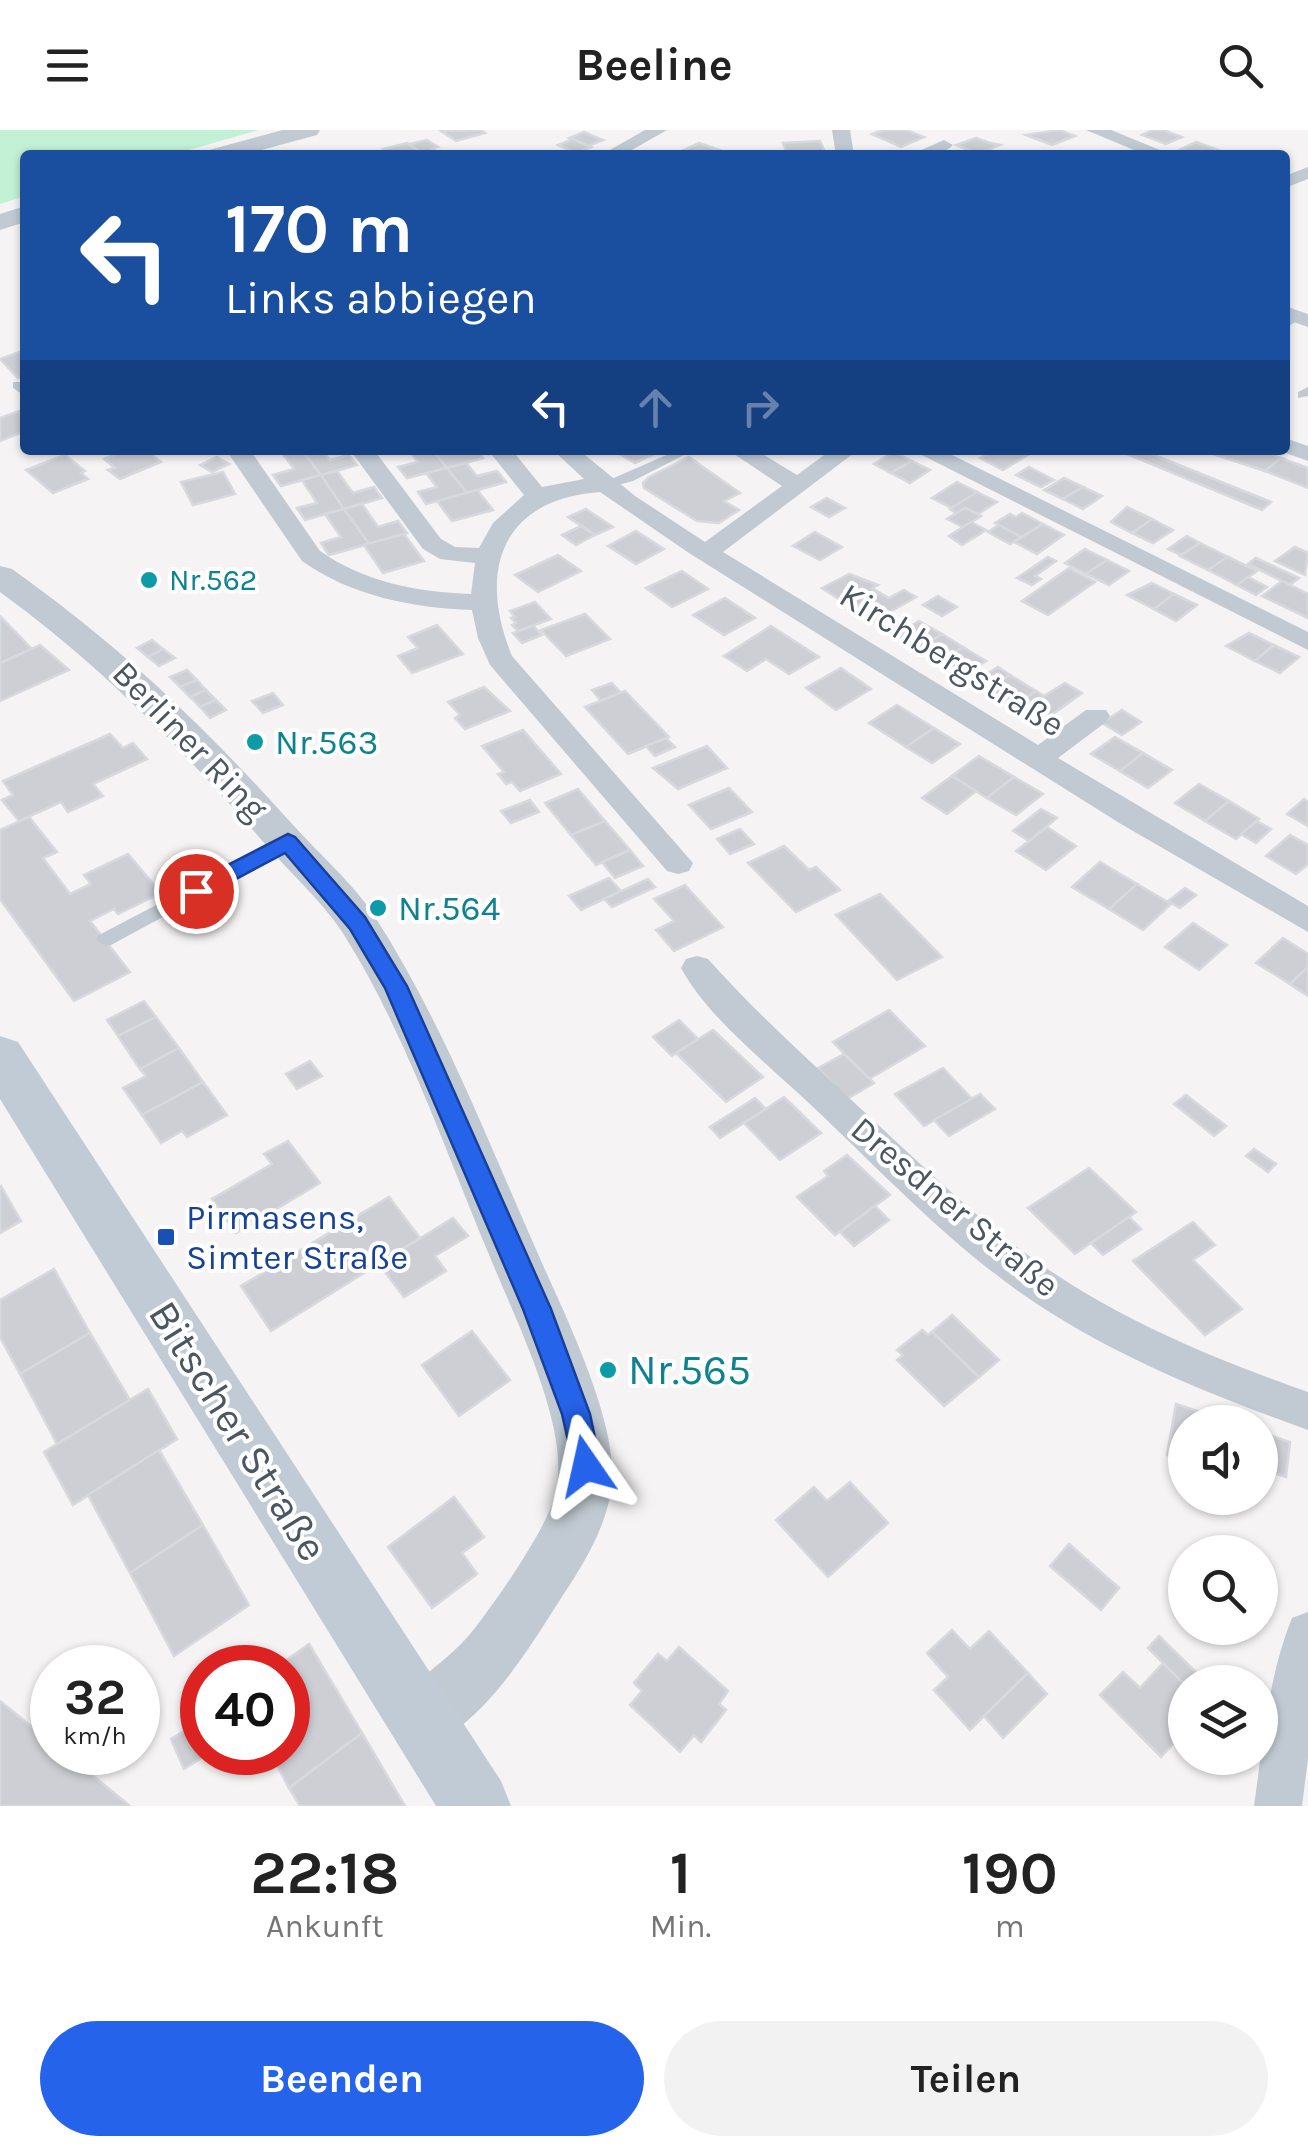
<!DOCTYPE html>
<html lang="de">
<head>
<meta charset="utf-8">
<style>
  body { margin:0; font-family:Karla,sans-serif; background:#f2f2f2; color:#222; height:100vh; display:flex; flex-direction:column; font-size:38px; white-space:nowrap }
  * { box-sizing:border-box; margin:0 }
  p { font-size:32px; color:#767676 }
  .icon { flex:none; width:55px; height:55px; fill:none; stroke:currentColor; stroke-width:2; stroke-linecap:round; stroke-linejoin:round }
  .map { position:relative; height:1676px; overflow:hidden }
  .side { display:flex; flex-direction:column; background:#fff; flex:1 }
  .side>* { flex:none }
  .banner { position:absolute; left:20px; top:20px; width:1270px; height:305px; border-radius:10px; box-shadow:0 2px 8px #0004; background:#1a4fa0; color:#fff; overflow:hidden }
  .buttons { position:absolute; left:1168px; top:1275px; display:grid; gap:20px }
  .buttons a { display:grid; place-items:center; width:110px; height:110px; border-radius:50%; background:#fff; box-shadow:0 2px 8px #0004; font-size:50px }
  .speed { position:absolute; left:30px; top:1515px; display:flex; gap:20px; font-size:50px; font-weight:700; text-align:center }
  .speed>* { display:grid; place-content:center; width:130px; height:130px; border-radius:50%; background:#fff; box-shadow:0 2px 8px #0004; line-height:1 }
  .speed small { font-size:25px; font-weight:400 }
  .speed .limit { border:15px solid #d22; background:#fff; color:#111 }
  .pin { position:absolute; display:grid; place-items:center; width:85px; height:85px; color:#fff; margin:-42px; border:5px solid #fff; border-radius:50%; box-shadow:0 2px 10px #0007 }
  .me { position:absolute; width:110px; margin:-55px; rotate:349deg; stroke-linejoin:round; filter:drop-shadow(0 0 8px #0008) }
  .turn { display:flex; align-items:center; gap:35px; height:210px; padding:0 40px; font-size:45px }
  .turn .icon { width:130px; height:130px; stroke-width:2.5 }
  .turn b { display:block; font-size:70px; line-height:85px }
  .lanes { display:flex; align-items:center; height:95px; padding:0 40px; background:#0003; justify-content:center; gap:50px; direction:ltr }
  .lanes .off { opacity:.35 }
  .eta { display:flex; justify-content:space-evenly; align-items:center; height:170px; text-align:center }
  .eta b { font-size:60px; font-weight:700; line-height:70px }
  .button { display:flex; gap:20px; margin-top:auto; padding:20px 40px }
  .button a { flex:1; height:115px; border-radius:60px; background:#2563eb; color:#fff; font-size:40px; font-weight:700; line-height:115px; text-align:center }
  .button a+a { background:#f2f2f2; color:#222 }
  header { display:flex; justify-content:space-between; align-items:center; height:130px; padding:0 40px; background:#fff; font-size:45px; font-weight:700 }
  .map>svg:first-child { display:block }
</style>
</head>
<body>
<header><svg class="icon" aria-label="menu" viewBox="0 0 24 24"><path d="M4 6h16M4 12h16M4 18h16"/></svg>Beeline<svg class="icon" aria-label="search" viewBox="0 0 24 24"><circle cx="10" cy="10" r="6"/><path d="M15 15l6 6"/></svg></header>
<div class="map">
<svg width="1308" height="1676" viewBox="0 0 1308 1676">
  <rect width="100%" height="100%" fill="#f5f3f3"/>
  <!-- green -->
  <polygon fill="#c3f1d5" points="0,0 259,0 171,25 25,25 25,66 0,74"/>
  <!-- building -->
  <g fill="#cdcfd5" stroke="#d7d9de" stroke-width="2.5">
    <polygon points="481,0 485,3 456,11 441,1"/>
    <polygon points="883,0 906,0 924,7 901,17 872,4"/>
    <polygon points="1059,0 1075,6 1052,15 1026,5"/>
    <polygon points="1153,0 1163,0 1182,7 1166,14 1142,5"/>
    <polygon points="584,2 600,9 603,10 588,16 569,8"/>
    <polygon points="976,8 990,13 1000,15 978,24 956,15"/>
    <polygon points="573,9 588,16 591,17 576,23 558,15"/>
    <polygon points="427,10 438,17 432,19 441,25 424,25 409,14"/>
    <polygon points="820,11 826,25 786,21 783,13"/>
    <polygon points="1196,12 1221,21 1197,25 1181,19"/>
    <polygon points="407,13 424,25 391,25 383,19"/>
    <polygon points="699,13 719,20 708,25 673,25"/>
    <polygon points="25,220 25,246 18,248 0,229"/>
    <polygon points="25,279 23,302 0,311 0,288"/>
    <polygon points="127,320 146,320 161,332 120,349 108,340 115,338 104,329"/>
    <polygon points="280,320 302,320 321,345 281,356 273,345 294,339"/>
    <polygon points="302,320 322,320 330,330 349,325 357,335 321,345"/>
    <polygon points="409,320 433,320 447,338 407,348 398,337 418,332"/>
    <polygon points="433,320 477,320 483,328 447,338"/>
    <polygon points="632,320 662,320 635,333 621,325"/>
    <polygon points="995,320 1036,320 1003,340 980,328"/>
    <polygon points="1133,320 1142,320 1271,372 1262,380 1127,324"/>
    <polygon points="1213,320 1261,320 1281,328 1265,341 1210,323"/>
    <polygon points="894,322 912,331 891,343 874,334"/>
    <polygon points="65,325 85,341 81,343 88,349 53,363 26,340"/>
    <polygon points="217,327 229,334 212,342 200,335"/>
    <polygon points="689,327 740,363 724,371 739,380 719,393 697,391 644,358 643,353 649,347"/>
    <polygon points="1281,328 1308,338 1308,358 1265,341"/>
    <polygon points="912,331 930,340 910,353 891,343"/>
    <polygon points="466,333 477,346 497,341 506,352 467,363 447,338"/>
    <polygon points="1029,337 1054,350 1041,357 1016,345"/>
    <polygon points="447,338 467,363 426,374 418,362 437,357 426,343"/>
    <polygon points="337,341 353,363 374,357 382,368 344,379 321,345"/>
    <polygon points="223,342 235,364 193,375 181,352"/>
    <polygon points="321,345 344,379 305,390 297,378 317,373 302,350"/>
    <polygon points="1064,348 1083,357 1063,369 1044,360"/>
    <polygon points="957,352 977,362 952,378 932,368"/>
    <polygon points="1083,357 1102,366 1083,379 1063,369"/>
    <polygon points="477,360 493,380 452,391 437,371"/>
    <polygon points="977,362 997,372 978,384 965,378 956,383 950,379"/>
    <polygon points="827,368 845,378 829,387 811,377"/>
    <polygon points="362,374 378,397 398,391 407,403 369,414 344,379"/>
    <polygon points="1127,377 1152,389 1132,403 1111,392"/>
    <polygon points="965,378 981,386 963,397 947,389"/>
    <polygon points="344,379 369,414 329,425 321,413 341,407 325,384"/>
    <polygon points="586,379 613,397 595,405 568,387"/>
    <polygon points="1022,383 1043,394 1021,407 995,393 1010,384 1016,387"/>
    <polygon points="1152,389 1173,400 1153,413 1132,403"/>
    <polygon points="971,392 986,400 962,415 949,406"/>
    <polygon points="1043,394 1064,405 1037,424 1014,412"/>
    <polygon points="999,395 1021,407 1010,414 988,402"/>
    <polygon points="581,396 595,405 576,415 562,405"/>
    <polygon points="636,401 664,419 636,434 608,416"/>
    <polygon points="815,402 842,417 820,430 793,416"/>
    <polygon points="404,404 424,431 383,443 364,415"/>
    <polygon points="1187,406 1200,413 1181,425 1168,419"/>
    <polygon points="1200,413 1228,427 1208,440 1180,426"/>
    <polygon points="1295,417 1308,423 1305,445 1275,431"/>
    <polygon points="1085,419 1107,430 1086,444 1065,433"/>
    <polygon points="558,425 581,441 538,462 515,445"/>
    <polygon points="1048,427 1056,431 1035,446 1041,449 1032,455 1017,448"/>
    <polygon points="1228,427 1257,441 1237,455 1208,440"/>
    <polygon points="1256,428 1299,448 1290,455 1248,434"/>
    <polygon points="1107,430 1129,441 1109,455 1086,444"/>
    <polygon points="1069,438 1095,452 1048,485 1022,471"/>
    <polygon points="682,441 708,459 672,477 646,458"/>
    <polygon points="849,444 878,455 872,458 880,463 853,478 822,458"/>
    <polygon points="1248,447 1267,457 1256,465 1237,455"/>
    <polygon points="1282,451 1308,464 1308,488 1262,466"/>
    <polygon points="1152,453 1174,464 1154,479 1127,465"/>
    <polygon points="904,460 916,467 874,491 853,478 880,463 889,468"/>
    <polygon points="1174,464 1197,475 1176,491 1154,479"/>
    <polygon points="938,466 957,477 942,486 923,475"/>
    <polygon points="725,468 755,488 724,505 693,485"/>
    <polygon points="535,472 551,489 518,501 512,495 516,493 511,488 515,487 510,481"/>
    <polygon points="585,484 610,509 566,526 541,500"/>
    <polygon points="0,486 32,519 0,533"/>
    <polygon points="919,491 942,504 918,519 896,505"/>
    <polygon points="437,495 463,524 412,543 398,526 418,518 408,507"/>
    <polygon points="533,496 542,505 522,513 513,503"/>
    <polygon points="771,496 819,527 789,544 766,529 747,541 724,526"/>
    <polygon points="1249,503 1274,515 1255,531 1226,516"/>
    <polygon points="942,504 963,517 940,532 918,519"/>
    <polygon points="152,510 163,519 148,527 137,518"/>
    <polygon points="40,515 69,540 0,571 0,533"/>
    <polygon points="1274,515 1299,527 1280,543 1255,531"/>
    <polygon points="963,517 986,531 963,546 940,532"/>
    <polygon points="163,519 175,528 159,536 148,527"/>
    <polygon points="998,537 1010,545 986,560 973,553"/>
    <polygon points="841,538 871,559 836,580 806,558"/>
    <polygon points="187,540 197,550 180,557 170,547"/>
    <polygon points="1010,545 1036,561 1012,577 986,560"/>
    <polygon points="197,550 206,560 190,567 180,557"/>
    <polygon points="612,553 621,563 601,571 592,560"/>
    <polygon points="1065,553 1082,563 1039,594 1012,577 1036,561 1044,566"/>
    <polygon points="484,557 510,581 465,599 455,588 460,585 448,572"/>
    <polygon points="206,560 216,570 200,577 190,567"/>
    <polygon points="625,561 669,607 628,624 585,577"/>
    <polygon points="273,563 283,575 263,583 252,571"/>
    <polygon points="216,570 226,580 210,588 200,577"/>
    <polygon points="897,575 934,598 906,617 869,593"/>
    <polygon points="1122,580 1141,592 1122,605 1102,593"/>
    <polygon points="934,598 960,614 932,633 906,617"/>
    <polygon points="523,600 561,644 520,661 512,652 506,654 498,644 504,642 482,616"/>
    <polygon points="110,604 123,618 133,613 147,629 93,654 103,666 68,682 61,672 19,691 2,670 13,665 3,651"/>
    <polygon points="1115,607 1143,623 1120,641 1091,624"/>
    <polygon points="666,608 675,617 655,626 646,616"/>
    <polygon points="707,616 727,638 678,659 653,638"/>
    <polygon points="1143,623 1172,640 1148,658 1120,641"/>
    <polygon points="979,626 1014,647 987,668 952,646"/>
    <polygon points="952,646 976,661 947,684 922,668"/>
    <polygon points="1014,647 1043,664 1016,685 987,668"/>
    <polygon points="1199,654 1229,671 1205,691 1175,673"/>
    <polygon points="729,658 752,682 711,699 689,675"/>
    <polygon points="578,659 605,691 571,705 545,673"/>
    <polygon points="1304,669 1308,672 1308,696 1287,684"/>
    <polygon points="530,670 539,682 511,693 501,681"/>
    <polygon points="1229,671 1259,689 1236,709 1205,691"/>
    <polygon points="1041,679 1057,688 1029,711 1013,701"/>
    <polygon points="29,687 57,722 43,728 70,764 91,754 84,745 128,724 161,763 118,784 114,779 90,791 130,842 74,871 0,769 0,700"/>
    <polygon points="605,691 630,720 596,735 571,705"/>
    <polygon points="1257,691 1271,699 1256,713 1241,704"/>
    <polygon points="1047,697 1076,716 1046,740 1016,721"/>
    <polygon points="740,699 754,714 730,724 717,709"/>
    <polygon points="1290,705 1308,715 1308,734 1296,744 1266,726"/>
    <polygon points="784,716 809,740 816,737 840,760 796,782 748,733"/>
    <polygon points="630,720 643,736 615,748 602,732"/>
    <polygon points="1100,732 1137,754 1109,779 1072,757"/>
    <polygon points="609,748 621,761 581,780 569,766"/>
    <polygon points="648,749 655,757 612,777 604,769"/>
    <polygon points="1137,754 1171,774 1143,800 1109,779"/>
    <polygon points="685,755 723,797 674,821 656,800 674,791 654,769"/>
    <polygon points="1185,758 1196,765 1180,778 1168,771"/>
    <polygon points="880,764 942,827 897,850 836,785"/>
    <polygon points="1193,793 1227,815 1199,840 1165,817"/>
    <polygon points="1283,808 1308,824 1308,837 1290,854 1256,833"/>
    <polygon points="1308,837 1308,866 1290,854"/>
    <polygon points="144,871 156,887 118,906 107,890"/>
    <polygon points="889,880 925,916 869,949 833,912"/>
    <polygon points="156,887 179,918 140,939 118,906"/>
    <polygon points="679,890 698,909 672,926 653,907"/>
    <polygon points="713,900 763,947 726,972 676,923"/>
    <polygon points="179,918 203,952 142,985 123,958 146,946 140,939"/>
    <polygon points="844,924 874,953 847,969 818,938"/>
    <polygon points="310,931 322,946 297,959 286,944"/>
    <polygon points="943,938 972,969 924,996 895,964"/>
    <polygon points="203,952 227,985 187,1007 182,1001 161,1013 142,985"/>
    <polygon points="980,964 995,979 949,1006 934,990"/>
    <polygon points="1186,965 1226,996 1214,1006 1174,974"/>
    <polygon points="784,967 821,1003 780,1030 744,993"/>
    <polygon points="755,968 766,979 720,1008 710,997"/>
    <polygon points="288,1011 320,1053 236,1103 212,1069 272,1034 264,1024"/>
    <polygon points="1254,1019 1276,1034 1268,1042 1246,1026"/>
    <polygon points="847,1025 890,1065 835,1105 797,1067 828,1046 824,1041"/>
    <polygon points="1089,1038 1136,1082 1075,1124 1028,1078"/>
    <polygon points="1,1056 21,1091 0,1103 0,1057"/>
    <polygon points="389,1067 420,1108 271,1201 241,1156"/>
    <polygon points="875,1076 889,1090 854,1116 840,1102"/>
    <polygon points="1129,1087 1141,1099 1103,1125 1091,1113"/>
    <polygon points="453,1088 468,1106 435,1126 446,1141 404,1167 379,1134"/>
    <polygon points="1193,1092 1215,1115 1193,1130 1242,1179 1205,1205 1133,1131"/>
    <polygon points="54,1139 90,1203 20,1244 0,1207 0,1170"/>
    <polygon points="952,1185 999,1230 979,1247 932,1202"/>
    <polygon points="922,1200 928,1205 932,1202 979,1247 944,1276 897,1230 903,1225 897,1220"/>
    <polygon points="472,1201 510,1250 459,1286 422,1235"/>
    <polygon points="90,1203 130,1270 57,1314 20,1244"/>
    <polygon points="148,1259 177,1309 73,1375 44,1322"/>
    <polygon points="1176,1274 1231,1292 1185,1292 1185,1332 1167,1325"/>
    <polygon points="1260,1302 1290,1312 1286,1347 1260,1338"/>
    <polygon points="159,1320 203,1395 130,1443 88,1365"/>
    <polygon points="850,1352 888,1393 828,1447 776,1390 814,1357 827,1371"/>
    <polygon points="454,1367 484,1407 462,1423 477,1444 432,1478 388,1417"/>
    <polygon points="203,1395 249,1475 174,1526 130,1443"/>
    <polygon points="1069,1414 1119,1458 1101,1480 1050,1436"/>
    <polygon points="952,1500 970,1519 989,1501 1028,1543 970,1600 934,1560 948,1547 927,1523"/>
    <polygon points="1159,1506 1206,1552 1185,1555 1148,1518"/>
    <polygon points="309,1514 362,1603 289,1658 270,1622 288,1622 288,1538 275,1538"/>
    <polygon points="679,1517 728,1561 719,1574 726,1580 701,1612 694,1605 680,1622 630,1575 642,1561 634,1553 658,1524 667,1531"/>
    <polygon points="1163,1533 1185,1555 1185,1601 1161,1627 1100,1565 1123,1542 1140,1558"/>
    <polygon points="1028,1543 1047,1564 1003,1608 984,1586"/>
    <polygon points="0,1571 52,1613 52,1622 64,1622 130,1676 0,1676"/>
    <polygon points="202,1590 202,1622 211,1622 184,1639 171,1609"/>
    <polygon points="362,1603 405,1676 300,1676 289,1658"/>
  </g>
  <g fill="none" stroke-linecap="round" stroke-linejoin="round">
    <!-- service -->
    <g fill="#c1cad2" fill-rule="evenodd">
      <polygon points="1294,185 1304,187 1285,198 1285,190"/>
      <polygon points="13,252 21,252 25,256 25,266 13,258"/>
      <polygon points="1308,257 1308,266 1298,268 1298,262"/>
      <polygon points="678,320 694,320 633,351 606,358 600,354"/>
      <polygon points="288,706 294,708 296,712 294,716 111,815 105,816 96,810 99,805"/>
    </g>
    <!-- minor -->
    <g fill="#c1cad2" fill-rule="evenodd">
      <polygon points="645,0 667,0 623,25 601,25"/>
      <polygon points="832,0 850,0 854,25 836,25"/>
      <polygon points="1086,0 1111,0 1172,25 1146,25"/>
      <path d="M944,10L953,15C941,27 926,25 910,25Z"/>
      <polygon points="1308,37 1308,49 1285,58 1285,46"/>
      <polygon points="1285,176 1308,184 1308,197 1285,189"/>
      <polygon points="1285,308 1308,316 1308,331 1277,320 1285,320"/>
      <path d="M226,320H250L320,421C364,452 417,462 471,464L475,433L440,429L423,419L350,320H374L441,409L455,417L479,418L493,393L524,365L488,320H512L542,357L584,349L553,320H579L635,366L705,412L782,356L728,320H756L797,345L831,320H858L723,422L1038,615L1086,580H1106L1110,586L1106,592L1058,628L1308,776V802L1121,694L689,423L600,362C501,369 477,441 512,526L693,733L689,741L678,744L667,741L490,535L478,508L472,480C413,478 351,466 302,431Z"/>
      <polygon points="912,320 942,320 1308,502 1308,520"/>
      <path d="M697,826L708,829C756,883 809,930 861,979C921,1034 979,1092 1046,1138C1127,1193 1217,1230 1308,1262V1300C1208,1264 1108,1224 1021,1163C944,1109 879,1039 811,975C770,936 708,888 681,838L686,829Z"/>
      <path d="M1308,1482V1629L1302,1676H1254C1263,1614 1268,1547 1292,1488Z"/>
    </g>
    <!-- tertiary -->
    <g fill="#c1cad2" fill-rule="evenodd">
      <polygon points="283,0 320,0 317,5 243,25 205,25 209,20"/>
      <polygon points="25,76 25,92 0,100 0,84"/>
      <path d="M0,436L12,439C124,519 203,595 295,697C321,726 354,754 375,787C444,894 490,1017 542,1133C567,1189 622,1301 611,1361C603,1411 570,1453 544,1495C513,1543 474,1599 419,1621L398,1612L389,1591C405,1552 444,1536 470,1504C493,1476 549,1396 556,1362C570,1300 519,1197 495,1139C448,1029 409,910 346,808C326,775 293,746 267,716C185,622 102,536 0,462Z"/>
    </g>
    <!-- secondary -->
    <polygon fill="#c1cbd6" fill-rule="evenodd" points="0,906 18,912 501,1651 511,1676 436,1676 0,969"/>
  </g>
  <!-- route -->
  <polygon fill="#2563eb" stroke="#184099" stroke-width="2.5" points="288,704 295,707 365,787 407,856 551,1179 590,1284 601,1336 596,1346 586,1350 576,1346 562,1284 523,1179 385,858 350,799 285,723 204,766 196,769 185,761 189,755"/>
  <!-- markers -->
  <g fill="#0f9aa8" stroke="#fff" stroke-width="4">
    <circle cx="149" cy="450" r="10"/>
    <circle cx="255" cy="612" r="10"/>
    <circle cx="378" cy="778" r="10"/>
    <circle cx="608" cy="1240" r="10"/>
  </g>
  <rect fill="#1a4fb4" stroke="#fff" stroke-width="4" x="156" y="1097" width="20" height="20" rx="5"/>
  <g text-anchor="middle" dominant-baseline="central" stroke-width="8" stroke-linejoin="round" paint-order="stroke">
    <!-- far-culture labels -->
    <g font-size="30" fill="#0d838f" stroke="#fff" text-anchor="start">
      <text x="169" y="450">Nr.562</text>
    </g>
    <!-- street labels -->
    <g font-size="35" fill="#4a5661" stroke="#fff">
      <text transform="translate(952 530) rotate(32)">Kirchbergstraße</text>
      <text transform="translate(190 611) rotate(46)">Berliner Ring</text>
      <text transform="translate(955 1077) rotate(40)">Dresdner Straße</text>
    </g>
    <!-- culture labels -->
    <g font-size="35" fill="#0d838f" stroke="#fff" text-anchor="start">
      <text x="275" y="612">Nr.563</text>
      <text x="398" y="778">Nr.564</text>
    </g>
    <!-- transit labels -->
    <g font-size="35" fill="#164399" stroke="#fff" text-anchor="start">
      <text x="186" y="1087">Pirmasens,<tspan x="186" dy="40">Simter Straße</tspan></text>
    </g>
    <!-- near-culture labels -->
    <g font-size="42" fill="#0d838f" stroke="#fff" text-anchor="start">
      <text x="628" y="1240">Nr.565</text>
    </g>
    <!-- near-street labels -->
    <g font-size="42" fill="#4a5661" stroke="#fff">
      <text transform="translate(238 1301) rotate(58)">Bitscher Straße</text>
    </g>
  </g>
</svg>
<div class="buttons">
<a><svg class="icon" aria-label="sound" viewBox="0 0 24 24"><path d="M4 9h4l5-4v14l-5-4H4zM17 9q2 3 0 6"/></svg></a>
<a><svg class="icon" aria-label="search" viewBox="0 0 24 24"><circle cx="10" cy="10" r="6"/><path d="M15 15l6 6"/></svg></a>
<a><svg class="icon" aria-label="layers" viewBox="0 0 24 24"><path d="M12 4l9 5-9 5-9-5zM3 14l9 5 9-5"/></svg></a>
</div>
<div class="speed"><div>32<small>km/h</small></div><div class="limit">40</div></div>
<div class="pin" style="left:196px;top:761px;background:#d93025"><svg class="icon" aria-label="arrive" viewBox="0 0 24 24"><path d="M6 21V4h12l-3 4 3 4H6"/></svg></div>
<svg class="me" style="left:586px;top:1336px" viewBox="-20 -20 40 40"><path d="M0-17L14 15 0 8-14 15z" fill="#2563eb" stroke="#fff" stroke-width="4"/></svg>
<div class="banner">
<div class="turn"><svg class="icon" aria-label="left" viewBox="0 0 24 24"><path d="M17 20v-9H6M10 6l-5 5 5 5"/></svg><div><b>170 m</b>Links abbiegen</div></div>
<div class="lanes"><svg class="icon" aria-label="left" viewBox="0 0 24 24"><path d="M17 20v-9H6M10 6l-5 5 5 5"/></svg><svg class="icon off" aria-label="ahead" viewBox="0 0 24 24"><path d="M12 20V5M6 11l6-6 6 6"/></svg><svg class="icon off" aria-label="right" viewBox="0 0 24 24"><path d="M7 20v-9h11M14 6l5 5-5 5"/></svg></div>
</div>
</div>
<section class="side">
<div class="eta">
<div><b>22:18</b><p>Ankunft</p></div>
<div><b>1</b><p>Min.</p></div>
<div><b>190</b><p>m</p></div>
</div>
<div class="button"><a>Beenden</a><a>Teilen</a></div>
</section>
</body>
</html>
